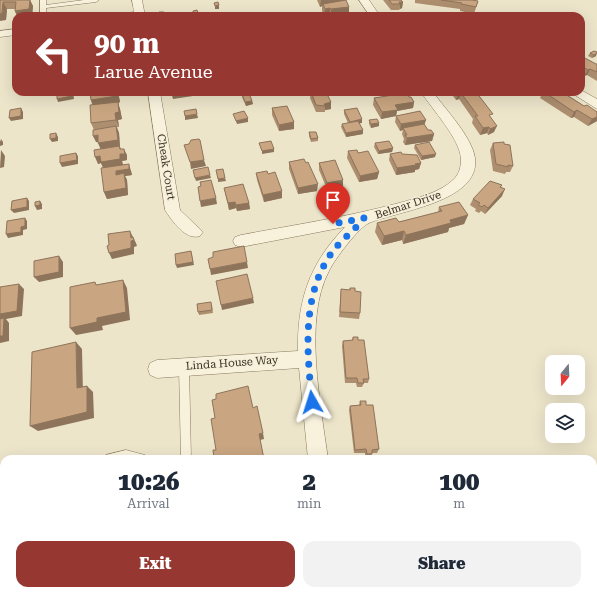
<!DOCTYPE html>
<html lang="en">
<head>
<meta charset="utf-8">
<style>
  body { margin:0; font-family:"Roboto Serif",serif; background:#f2f2f3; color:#1f2937; height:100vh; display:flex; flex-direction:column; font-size:15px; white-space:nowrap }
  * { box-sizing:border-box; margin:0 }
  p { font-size:13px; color:#747a83 }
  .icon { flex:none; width:22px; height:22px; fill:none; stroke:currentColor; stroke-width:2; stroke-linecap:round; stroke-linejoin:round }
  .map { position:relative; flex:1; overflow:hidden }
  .details { position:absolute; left:0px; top:455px; width:597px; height:140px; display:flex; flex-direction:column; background:#fff; border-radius:12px 12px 0 0; box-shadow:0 4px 16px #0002 }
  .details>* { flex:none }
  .top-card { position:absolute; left:12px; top:12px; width:573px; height:84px; border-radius:12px; box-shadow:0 4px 16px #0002; background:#963831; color:#fff; overflow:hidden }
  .needle { width:26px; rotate:198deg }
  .controls { position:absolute; left:545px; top:355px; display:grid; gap:8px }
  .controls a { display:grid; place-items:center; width:40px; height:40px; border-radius:8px; background:#fff; box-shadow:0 4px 16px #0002; font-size:20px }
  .pin { position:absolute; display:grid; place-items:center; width:34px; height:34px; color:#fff; margin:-41px -17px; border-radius:50% 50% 50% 0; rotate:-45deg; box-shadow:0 0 4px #0007 }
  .pin .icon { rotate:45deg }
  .me { position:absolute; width:44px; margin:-22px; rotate:354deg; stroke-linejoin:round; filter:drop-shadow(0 0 3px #0008) }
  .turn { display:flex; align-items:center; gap:14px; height:84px; padding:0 16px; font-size:18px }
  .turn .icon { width:52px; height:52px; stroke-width:2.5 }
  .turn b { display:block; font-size:28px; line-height:34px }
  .eta { display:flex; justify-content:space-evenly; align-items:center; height:68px; text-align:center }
  .eta b { font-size:24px; font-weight:800; line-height:28px }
  .action { display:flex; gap:8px; margin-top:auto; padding:8px 16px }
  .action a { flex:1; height:46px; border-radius:12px; background:#963831; color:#fff; font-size:16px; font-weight:800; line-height:46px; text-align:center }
  .action a+a { background:#f2f2f3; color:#1f2937 }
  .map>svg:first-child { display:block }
</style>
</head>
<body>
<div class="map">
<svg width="597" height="595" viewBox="0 0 597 595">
  <rect width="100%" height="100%" fill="#ede5ca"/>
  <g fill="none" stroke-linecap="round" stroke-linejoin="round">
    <!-- lane casing -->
    <g stroke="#89795f" stroke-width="1">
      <g id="lane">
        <polygon points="40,0 46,0 46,5 84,0 99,0 96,2 46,8 46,16 40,16"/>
        <polygon points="184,362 187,364 189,367 191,459 181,459 179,367 181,364"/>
        <polygon points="126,450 145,455 146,459 105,459 106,455"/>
        <polygon points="4,481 4,493 0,494 0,482"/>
        <rect x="147" y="591" width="12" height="4"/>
      </g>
    </g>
    <!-- street casing -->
    <g stroke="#89795f" stroke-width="1">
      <g id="street">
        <polygon points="132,0 142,0 145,16 119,16 120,14 134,12"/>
        <polygon points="359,0 369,0 380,16 370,16"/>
        <polygon points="16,29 16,35 0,37 0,31"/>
        <polygon points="581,90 597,99 597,109 570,92 581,92"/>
        <path d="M148,92H160L180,210L203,232L200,236C186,241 172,221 165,210Z"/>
        <path d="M421,92H433C446,110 472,137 475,158C481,202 397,211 369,223C359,227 334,260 329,271C303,319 321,406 328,459H308L299,368L157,378L150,375L148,369L150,363L157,360L298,351C297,301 309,264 345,227L241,247L235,245L233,241L235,237L241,235C294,225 347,217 399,203C417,198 440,193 454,179C459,174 461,167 461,159C460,139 432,109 421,92Z"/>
        <polygon points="597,511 597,533 593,534 593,512"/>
        <polygon points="298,591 322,591 320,595 296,595"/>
        <polygon points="357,591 390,591 388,595 355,595"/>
      </g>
    </g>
    <!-- lane -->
    <use href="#lane" fill="#f8f2dd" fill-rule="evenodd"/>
    <!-- street -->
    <use href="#street" fill="#f8f2dd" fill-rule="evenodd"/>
  </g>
  <!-- wall -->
  <g fill="#ad8e6f">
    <polygon points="0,0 30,0 33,6 32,16 17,16 15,11 15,9 7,9 6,20"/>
    <polygon points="317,0 345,0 349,7 349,13 331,16 330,14 328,15 328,16 316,16 316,13 323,12 322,11 322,6 320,7"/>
    <polygon points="383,0 401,0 403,2 402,8 400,9 399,10 391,10"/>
    <polygon points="415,0 472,0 478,1 474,14 460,11 460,9 415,3"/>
    <polygon points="197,10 198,16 207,16 194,16 193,11"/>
    <polygon points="590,53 596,56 592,58 588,56"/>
    <polygon points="581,57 596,64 597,64 597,81 587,75 584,76 581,74"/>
    <polygon points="90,92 118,92 120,102 118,103 120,109 122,119 118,120 119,127 117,127 119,133 120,147 121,149 127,155 127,160 122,161 123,165 131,171 132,175 125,176 127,180 128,195 107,199 104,192 103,168 101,163 98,164 101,149 98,142 96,142 104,129 94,130 91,123 93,105 91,100"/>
    <polygon points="311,92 331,102 331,109 325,110 325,112 316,112 310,98"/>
    <polygon points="373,92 403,92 403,93 414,102 413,108 397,111 396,116 426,120 424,124 428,130 434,134 432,141 405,145 403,142 404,139 402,134 403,130 400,131 395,122 396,116 381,119 373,105 374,98 395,95 381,96 380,94 373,93"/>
    <polygon points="450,92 480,92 479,96 491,118 494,132 488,135 487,133 480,135 472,123 473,119 459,99 456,100"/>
    <polygon points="535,92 562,92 584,106 597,112 597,121 588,126 574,117 571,118 540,98 541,96"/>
    <polygon points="242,94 252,101 253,104 246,106 242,97"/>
    <polygon points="272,108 294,122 294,129 279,131 272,115"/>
    <polygon points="344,110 362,119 362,123 359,123 363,130 363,134 346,137 341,127 342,124 348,123 344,114"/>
    <polygon points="369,120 379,123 379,126 371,128 369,124"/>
    <polygon points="309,132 318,138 318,141 311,142 309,136"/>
    <polygon points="375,143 393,148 392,152 378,154 374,147"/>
    <polygon points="493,143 504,144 513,166 510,172 506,172 505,174 493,171 490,150"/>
    <polygon points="415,145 435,157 421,160 414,148"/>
    <polygon points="348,151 358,153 379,172 377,179 359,182 347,158"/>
    <polygon points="390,154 402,154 421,163 419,169 415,170 415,172 396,175 389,160"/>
    <polygon points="289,162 317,191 298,194 289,169"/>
    <polygon points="319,163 343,186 327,189 319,170"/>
    <polygon points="256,173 268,174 282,198 264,202 257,180"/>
    <polygon points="502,185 501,187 502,196 485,214 481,211 479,213 475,211 476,209 470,205 473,199"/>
    <polygon points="224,188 249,203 250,209 237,211 236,208 229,210"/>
    <polygon points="439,207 468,215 464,224 449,228 448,232 403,244 402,240 382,245 375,232 377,223 399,222 438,212"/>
    <polygon points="350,288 360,313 359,319 339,317 341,289 349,290"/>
    <polygon points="212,305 213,313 199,315 198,312"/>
    <polygon points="353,337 358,340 369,379 368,383 364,383 362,387 357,387 356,383 345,383 342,346 343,341 352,340"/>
    <polygon points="360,401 366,405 379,449 377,453 372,453 371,457 365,457 365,453 354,453 349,410 350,406 359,405"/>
  </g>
  <!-- shaded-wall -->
  <g fill="#8d745a">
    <polygon points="30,0 33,6 32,16 17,16 15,11"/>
    <polygon points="321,0 345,0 345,2 323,4 322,6 320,7"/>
    <polygon points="3,2 7,9 6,20 0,21 0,14"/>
    <polygon points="399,2 403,2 402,8 400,9 400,4"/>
    <polygon points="219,5 219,9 215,9 215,6"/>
    <polygon points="349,7 349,13 331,16 331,9"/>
    <polygon points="330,8 330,14 325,15 325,9"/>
    <polygon points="165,14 165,16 159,16 159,15"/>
    <polygon points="597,53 596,56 592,58 594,55"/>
    <polygon points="590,69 587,75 584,76 588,70"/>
    <polygon points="13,72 16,72 16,76 15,76"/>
    <polygon points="29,92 40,92 30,93"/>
    <polygon points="61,92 73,92 74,99 58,102 57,99"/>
    <polygon points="117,92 118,92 120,102 118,103 120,109 122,119 118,120 119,127 116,120 115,113 93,107 91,100"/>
    <polygon points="171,92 192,92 193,96 173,99"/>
    <polygon points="197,92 211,92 212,93 197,95"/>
    <polygon points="292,92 301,92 301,94 287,96 287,93"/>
    <polygon points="382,92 403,92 403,94 381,96"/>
    <polygon points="476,92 480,92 478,98"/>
    <polygon points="458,93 461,93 459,99 456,100"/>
    <polygon points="252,101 253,104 246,106 245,102"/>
    <polygon points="331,102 331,109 325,110 325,106 324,104"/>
    <polygon points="414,102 413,108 397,111 396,116 381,119 382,112 395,105"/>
    <polygon points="21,108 23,112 23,119 11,121 9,118"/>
    <polygon points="577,110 574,117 571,118 574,112"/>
    <polygon points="197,114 198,118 185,120 185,116"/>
    <polygon points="597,117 597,121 588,126 592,119"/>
    <polygon points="248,118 248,122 237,124 236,121"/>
    <polygon points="362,119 362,123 349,125 350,122"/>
    <polygon points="426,120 424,126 403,128 403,130 400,131 401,124"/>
    <polygon points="294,122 294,129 279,131 279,125"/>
    <polygon points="379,123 379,126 371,128 371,124"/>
    <polygon points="116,126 119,133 120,147 122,152 124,149 127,155 127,160 122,161 123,165 104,169 101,163 98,164 95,157 120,149 101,150 98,143"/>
    <polygon points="497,126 494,132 488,135 490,129"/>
    <polygon points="489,127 487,133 480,135 483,128"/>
    <polygon points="363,130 363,134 346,137 346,133"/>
    <polygon points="56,133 58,137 58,141 52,142 50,139"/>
    <polygon points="434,134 432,141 405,145 407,138"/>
    <polygon points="98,135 100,142 96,142 93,136"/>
    <polygon points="1,139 3,142 3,145 0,146 0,142"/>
    <polygon points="393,148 392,152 378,154 379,151"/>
    <polygon points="274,149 274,152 262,154 262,151"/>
    <polygon points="1,150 5,156 4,167 0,168"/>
    <polygon points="76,153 78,156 78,164 62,167 60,163"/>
    <polygon points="436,154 435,157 421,160 422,156"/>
    <polygon points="204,160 206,166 191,169 190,162"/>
    <polygon points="421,163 419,169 415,170 415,172 396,175 397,168"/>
    <polygon points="129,164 131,171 132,175 125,176 127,180 128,195 107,199 104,192 116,175 116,171"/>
    <polygon points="379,172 377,179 359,182 360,176"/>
    <polygon points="210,175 211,178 196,181 195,178"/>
    <polygon points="225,178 226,181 218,182 218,179"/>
    <polygon points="343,180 343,186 327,189 327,183"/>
    <polygon points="318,184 317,191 298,194 298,188"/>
    <polygon points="505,189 502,196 485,214 488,208"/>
    <polygon points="282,191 282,198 264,202 263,195"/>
    <polygon points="27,198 29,201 29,210 14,213 11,210"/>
    <polygon points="216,198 217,204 201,207 200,201"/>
    <polygon points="40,201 42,204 42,209 37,210 35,206"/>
    <polygon points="235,202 236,208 229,210 228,203"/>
    <polygon points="249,203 250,209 237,211 236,205"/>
    <polygon points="468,215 464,224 449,228 448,232 403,244 406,235 450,220"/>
    <polygon points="25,218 27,221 27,229 23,230 23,235 8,238 6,234 21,227"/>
    <polygon points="130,231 133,237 133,241 133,237 136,243 137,246 134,247 134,254 112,259 109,253 131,238"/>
    <polygon points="404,231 402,240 382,245 384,236"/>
    <polygon points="191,251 194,265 177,268 176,265"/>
    <polygon points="59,256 63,262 63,277 39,282 34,277"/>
    <polygon points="247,262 248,268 211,275 210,269"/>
    <polygon points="123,280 127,288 130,320 102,326 103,330 76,335 70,328 97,318"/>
    <polygon points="19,284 24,289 22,316 6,319 9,323 9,341 0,343 0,314"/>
    <polygon points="253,298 254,303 222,310 221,305"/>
    <polygon points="76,342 82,349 83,394 77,388"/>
    <polygon points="87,386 93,392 94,418 38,431 30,426"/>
    <polygon points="263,433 264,439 260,440 259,434"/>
    <polygon points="94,591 107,591 94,595 81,595"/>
  </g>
  <!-- building -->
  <g fill="#c9a581" stroke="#8d745a">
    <polygon points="0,0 30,0 29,9 15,11 16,2 3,2 2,13 0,14"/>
    <polygon points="346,0 349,7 331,9 330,8 325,9 323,4"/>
    <polygon points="389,0 401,0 403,2 399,2 400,4 392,4"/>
    <polygon points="441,0 472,0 478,1 476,7 461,4 462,3"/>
    <polygon points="218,2 219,5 215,6 214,3"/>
    <polygon points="197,10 198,13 193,13 193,11"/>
    <polygon points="159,12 164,12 165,14 159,15"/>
    <polygon points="326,12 328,16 318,16 316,13"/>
    <polygon points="353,13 355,16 340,16 340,15"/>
    <polygon points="187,14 189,16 182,16 182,15"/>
    <polygon points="207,15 207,16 195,16"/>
    <polygon points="594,51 597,52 597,53 594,55 590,53"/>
    <polygon points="581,57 583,57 596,64 597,64 597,72 590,69 588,70 581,66"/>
    <polygon points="16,64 16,72 13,72 14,65"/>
    <polygon points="61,92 72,92 72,96 57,99 57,93"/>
    <polygon points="90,92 117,92 117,96 91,100"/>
    <polygon points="311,92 326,92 331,102 324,104 325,106 316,105"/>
    <polygon points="457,92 478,92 476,92 493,114 489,115 497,126 490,129 489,127 483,128 475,116 478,116 461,93 458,93"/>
    <polygon points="544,92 562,92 584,106 587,105 597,112 597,117 592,119 577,110 574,112"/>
    <polygon points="249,93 252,101 245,102 242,94"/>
    <polygon points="406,93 409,97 411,97 414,102 395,105 398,110 382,112 374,98"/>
    <polygon points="118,102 119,112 115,113 116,120 91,123 90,105"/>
    <polygon points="287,106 294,122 279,125 272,108"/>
    <polygon points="21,108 21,116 9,118 10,110"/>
    <polygon points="357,108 362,119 350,122 344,110"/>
    <polygon points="196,109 197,114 185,116 184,111"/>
    <polygon points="244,111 248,118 236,121 233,114"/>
    <polygon points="420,111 426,120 401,124 396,116"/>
    <polygon points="377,119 379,123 371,124 369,120"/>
    <polygon points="358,121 363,130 346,133 342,124"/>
    <polygon points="424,124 428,130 431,130 434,134 407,138 405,135 407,135 403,128"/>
    <polygon points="116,126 118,140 98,143 98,135 93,136 93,130"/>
    <polygon points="309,132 316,132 318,138 311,139"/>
    <polygon points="56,133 56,138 50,139 50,134"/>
    <polygon points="199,139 200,140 204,160 190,162 184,145 189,144 191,140"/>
    <polygon points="271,141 274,149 262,151 259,143"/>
    <polygon points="389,141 393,148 379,151 375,143"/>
    <polygon points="429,142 436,154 422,156 415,145"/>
    <polygon points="504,142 504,144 510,145 513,166 508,165 508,167 496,164 493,143"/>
    <polygon points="119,146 120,149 124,149 125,154 120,154 120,159 101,162 100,156 95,157 94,150"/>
    <polygon points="357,150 358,153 368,151 379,172 360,176 348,151"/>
    <polygon points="401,152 402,154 417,155 421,163 415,164 416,165 397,168 390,154"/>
    <polygon points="76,153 77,160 60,163 60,156"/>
    <polygon points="304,159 306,163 308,162 318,184 298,188 289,162"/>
    <polygon points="335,160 343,180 327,183 319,163"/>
    <polygon points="129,164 129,169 116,171 116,175 124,173 126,188 104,192 101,168"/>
    <polygon points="208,167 210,175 195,178 193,170"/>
    <polygon points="223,169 225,178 218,179 216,170"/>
    <polygon points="267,171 268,174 275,172 282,191 263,195 256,173"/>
    <polygon points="211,180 216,198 200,201 198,187 201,186 200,182"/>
    <polygon points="490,181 502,185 500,187 505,189 488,208 484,205 482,207 478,205 480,203 473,199"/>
    <polygon points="243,184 249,203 236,205 235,202 228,203 224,188"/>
    <polygon points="27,198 27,207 11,210 12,201"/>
    <polygon points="40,201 40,205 35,206 35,202"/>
    <polygon points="459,202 468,215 450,220 451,223 406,235 404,231 384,236 377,223 396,218 399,222 442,211 439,207"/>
    <polygon points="25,218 25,226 21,227 21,232 6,234 7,221"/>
    <polygon points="130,231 131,238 133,237 134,240 131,241 131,248 109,253 107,246 109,245 108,234"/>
    <polygon points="244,246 247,262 210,269 208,259 213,257 213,252"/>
    <polygon points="191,251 193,262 176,265 175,254"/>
    <polygon points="59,256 59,272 34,277 34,261"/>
    <polygon points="247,274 253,298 221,305 216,281"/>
    <polygon points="123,280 126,312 97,318 97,322 70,328 70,287 95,282 96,285"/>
    <polygon points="19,284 17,311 0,314 0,287"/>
    <polygon points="350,288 355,288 355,291 361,292 360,313 340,312 341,289 350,290"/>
    <polygon points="211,302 212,310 198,312 197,304"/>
    <polygon points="4,318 3,336 0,336 0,319"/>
    <polygon points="353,337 358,337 358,340 364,340 369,379 363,379 364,383 358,383 357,378 346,378 343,341 353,340"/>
    <polygon points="76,342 77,388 87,386 87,412 30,426 32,352"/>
    <polygon points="248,386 253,408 257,406 263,433 259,434 264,459 214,459 213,450 216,450 211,419 215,418 212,400 216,399 216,394"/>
    <polygon points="360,401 366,401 366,405 373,405 379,449 372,450 372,454 367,454 366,449 355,450 350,406 361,405"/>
    <polygon points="4,499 4,591 94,591 81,595 0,595 0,500"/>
  </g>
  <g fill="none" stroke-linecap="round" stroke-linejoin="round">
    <!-- route -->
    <path stroke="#1a73e8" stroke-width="7" stroke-dasharray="0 12.6" d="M312,402C307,352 301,294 333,251C342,239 355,230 364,218L333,224"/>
  </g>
  <g text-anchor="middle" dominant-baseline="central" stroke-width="3" stroke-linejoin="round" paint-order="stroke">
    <!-- street labels -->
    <g font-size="11" fill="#3a3021" stroke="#f5efd9">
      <text transform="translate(166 167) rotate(81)">Cheak Court</text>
      <text transform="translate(408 205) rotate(-18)">Belmar Drive</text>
      <text transform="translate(232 363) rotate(-4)">Linda House Way</text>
    </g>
  </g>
</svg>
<div class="controls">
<a><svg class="needle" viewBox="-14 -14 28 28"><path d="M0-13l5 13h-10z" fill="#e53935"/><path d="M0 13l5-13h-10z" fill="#747a83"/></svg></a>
<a><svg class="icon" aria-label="layers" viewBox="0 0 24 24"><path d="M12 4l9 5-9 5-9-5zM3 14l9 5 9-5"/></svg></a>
</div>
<div class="pin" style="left:333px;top:224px;background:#d93025"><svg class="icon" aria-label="arrive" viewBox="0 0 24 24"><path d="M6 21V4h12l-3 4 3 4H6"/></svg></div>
<svg class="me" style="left:312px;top:402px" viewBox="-20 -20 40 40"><path d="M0-17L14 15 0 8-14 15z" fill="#1a73e8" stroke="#fff" stroke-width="4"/></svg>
<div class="top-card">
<div class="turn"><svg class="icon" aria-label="left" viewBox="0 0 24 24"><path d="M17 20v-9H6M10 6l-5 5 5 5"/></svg><div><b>90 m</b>Larue Avenue</div></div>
</div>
<section class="details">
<div class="eta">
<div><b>10:26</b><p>Arrival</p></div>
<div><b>2</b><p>min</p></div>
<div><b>100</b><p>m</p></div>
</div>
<div class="action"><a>Exit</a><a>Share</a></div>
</section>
</div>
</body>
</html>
